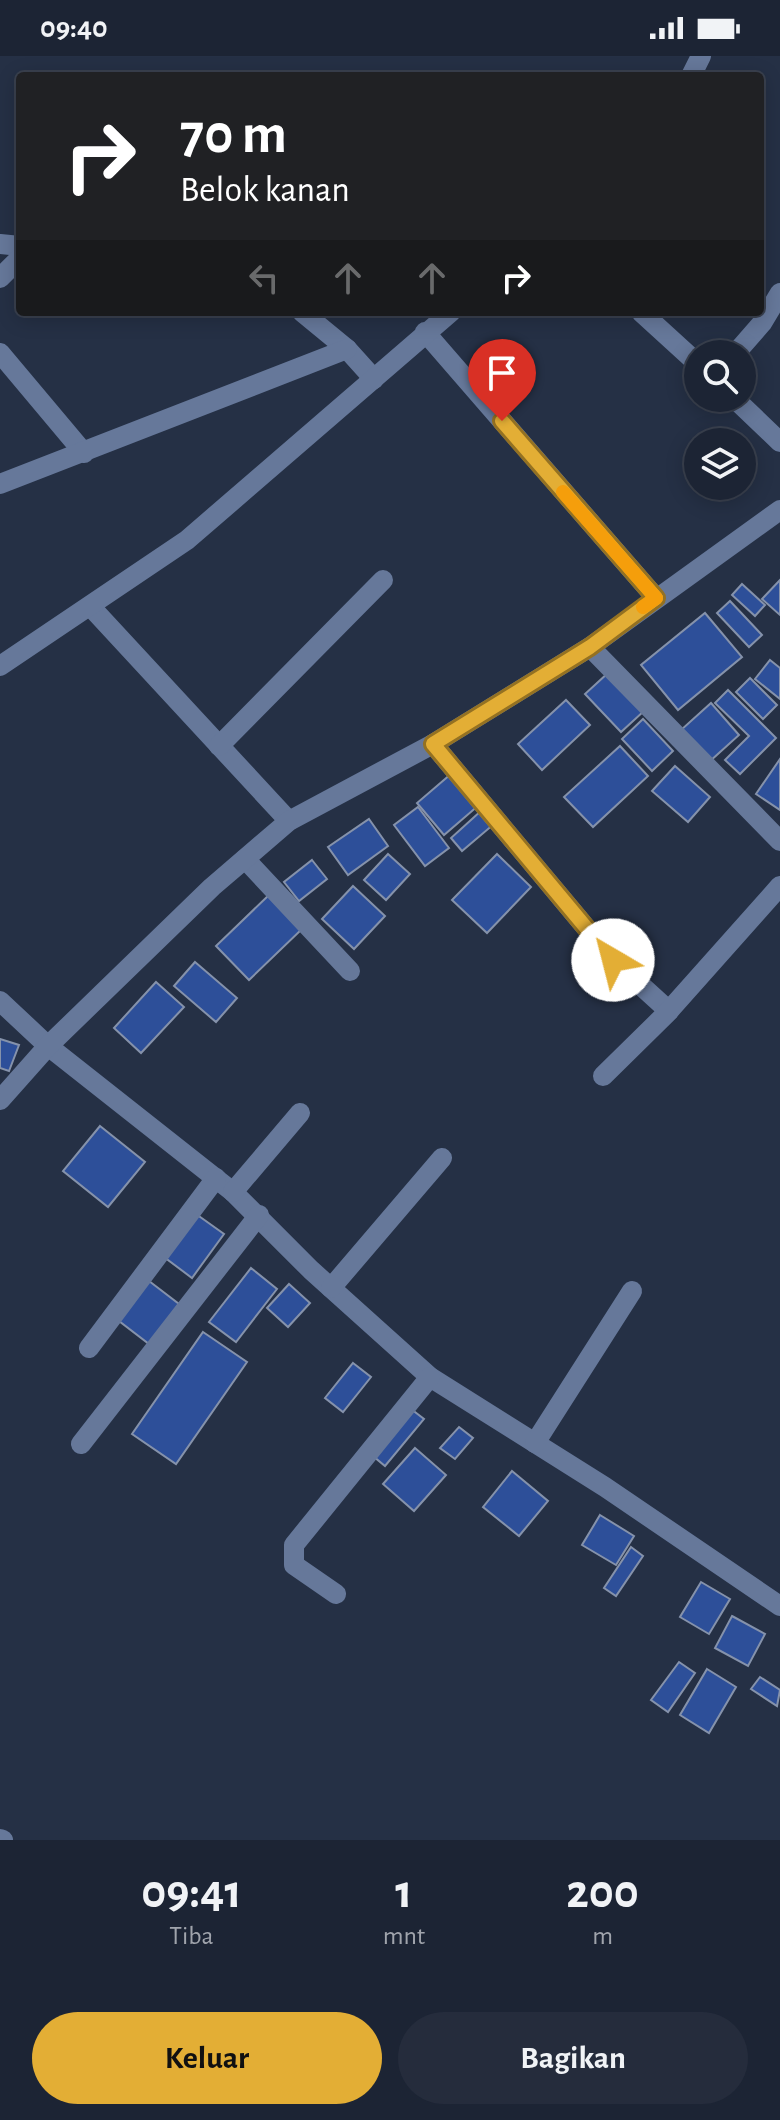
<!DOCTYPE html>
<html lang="id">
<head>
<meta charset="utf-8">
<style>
  body { margin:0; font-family:"Alegreya Sans",sans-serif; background:#252c3c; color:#f1f3f6; height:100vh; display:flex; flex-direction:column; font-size:30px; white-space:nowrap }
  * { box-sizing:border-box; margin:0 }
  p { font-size:26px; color:#a0a4ac }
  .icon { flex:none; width:44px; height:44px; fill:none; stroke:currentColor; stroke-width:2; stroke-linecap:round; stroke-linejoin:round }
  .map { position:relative; height:1784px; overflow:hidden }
  .sheet { display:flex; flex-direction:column; background:#1c2434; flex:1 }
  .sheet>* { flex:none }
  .guide { position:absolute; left:16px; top:16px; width:748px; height:244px; border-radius:8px; box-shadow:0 4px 20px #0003,0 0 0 2px #3a414f; background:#202124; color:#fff; overflow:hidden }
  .buttons { position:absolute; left:684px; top:284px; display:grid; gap:16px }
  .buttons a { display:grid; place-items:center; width:72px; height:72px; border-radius:50%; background:#1c2434; box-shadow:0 4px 20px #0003,0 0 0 2px #3a414f; font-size:40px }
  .pin { position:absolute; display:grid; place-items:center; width:68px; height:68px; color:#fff; margin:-82px -34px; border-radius:50% 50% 50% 0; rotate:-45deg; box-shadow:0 0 8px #0007 }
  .pin .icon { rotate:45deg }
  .me { position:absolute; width:88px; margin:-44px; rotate:323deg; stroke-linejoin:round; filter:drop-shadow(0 0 6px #0008) }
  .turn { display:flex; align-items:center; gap:28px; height:168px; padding:0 32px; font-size:36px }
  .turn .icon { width:104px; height:104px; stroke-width:2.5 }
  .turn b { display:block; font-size:56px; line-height:68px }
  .lanes { display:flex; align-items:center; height:76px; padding:0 32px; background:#0003; justify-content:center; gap:40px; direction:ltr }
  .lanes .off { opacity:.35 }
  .eta { display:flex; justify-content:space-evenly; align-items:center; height:136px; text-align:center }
  .eta b { font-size:48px; font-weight:700; line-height:56px }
  .action { display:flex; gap:16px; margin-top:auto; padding:16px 32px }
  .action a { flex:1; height:92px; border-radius:48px; background:#e3ae35; color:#111; font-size:32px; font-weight:700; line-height:92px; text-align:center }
  .action a+a { background:#252c3c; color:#f1f3f6 }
  .status { display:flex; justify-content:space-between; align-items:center; height:56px; padding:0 40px; background:#1c2434; direction:ltr }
  .status svg { height:22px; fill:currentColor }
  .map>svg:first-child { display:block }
</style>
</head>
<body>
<div class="status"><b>09:40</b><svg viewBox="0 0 49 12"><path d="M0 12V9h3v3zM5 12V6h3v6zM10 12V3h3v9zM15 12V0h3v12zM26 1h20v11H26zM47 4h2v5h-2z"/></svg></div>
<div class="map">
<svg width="780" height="1784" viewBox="0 0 780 1784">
  <rect width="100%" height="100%" fill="#253045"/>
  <!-- building -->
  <g fill="#2d4f99" stroke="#8592ab" stroke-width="2">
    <polygon points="780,524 780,559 762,543"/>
    <polygon points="742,528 765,549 755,560 732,539"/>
    <polygon points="730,545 762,579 749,591 717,557"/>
    <polygon points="705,557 742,601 678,654 641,609"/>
    <polygon points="770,604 780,612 780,643 755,623"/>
    <polygon points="608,617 644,655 621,676 585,638"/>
    <polygon points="750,622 777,649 763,663 736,636"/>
    <polygon points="728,634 776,682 740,718 725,704 749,680 715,647"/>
    <polygon points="566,644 590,669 542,714 518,688"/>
    <polygon points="711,647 739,679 709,706 681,674"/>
    <polygon points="643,663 673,695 652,715 622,683"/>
    <polygon points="620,690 648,720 593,771 564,741"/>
    <polygon points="780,703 780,754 756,738"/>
    <polygon points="675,710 710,741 688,766 652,735"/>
    <polygon points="451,718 479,749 444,779 417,747"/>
    <polygon points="418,751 449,792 425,810 394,769"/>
    <polygon points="482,754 494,768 462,795 451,782"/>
    <polygon points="369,763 388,790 348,819 328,791"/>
    <polygon points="388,798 410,818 386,844 364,824"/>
    <polygon points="497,798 531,831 487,877 452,844"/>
    <polygon points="312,804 327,823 299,845 284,826"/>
    <polygon points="353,830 385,860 354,893 322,863"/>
    <polygon points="269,839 302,873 249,924 216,890"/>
    <polygon points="195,906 237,942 216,966 174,930"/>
    <polygon points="156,926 184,951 141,997 114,972"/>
    <polygon points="0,983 19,989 9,1015 0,1012"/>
    <polygon points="100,1070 145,1106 108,1151 63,1115"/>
    <polygon points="196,1158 224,1178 192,1222 164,1201"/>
    <polygon points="251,1212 277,1233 236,1286 209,1266"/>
    <polygon points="149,1225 179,1248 149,1288 119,1265"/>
    <polygon points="289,1228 310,1247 288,1271 267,1252"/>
    <polygon points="203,1276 247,1306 176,1408 132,1378"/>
    <polygon points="353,1307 371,1321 343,1356 325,1342"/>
    <polygon points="411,1353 424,1363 385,1410 373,1400"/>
    <polygon points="459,1371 473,1382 455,1403 440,1392"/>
    <polygon points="415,1392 446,1419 414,1455 383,1428"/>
    <polygon points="512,1415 548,1445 519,1480 483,1451"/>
    <polygon points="600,1459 634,1480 616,1509 582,1489"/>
    <polygon points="631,1491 643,1500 616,1540 604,1532"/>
    <polygon points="701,1526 730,1543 709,1578 680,1561"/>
    <polygon points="732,1560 765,1578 748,1610 715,1592"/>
    <polygon points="679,1606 695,1617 668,1656 651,1644"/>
    <polygon points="707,1613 736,1631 709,1677 680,1659"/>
    <polygon points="760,1621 780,1634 777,1650 751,1633"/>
  </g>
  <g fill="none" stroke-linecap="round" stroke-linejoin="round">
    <!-- minor -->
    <g stroke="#66789a" stroke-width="20">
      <polyline points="691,20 701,0"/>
      <polyline points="0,188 20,190"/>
      <polyline points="0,222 20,202"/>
      <polyline points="302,256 347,293 374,323"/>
      <polyline points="641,256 698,308"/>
      <polyline points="425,276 656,542"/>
      <polyline points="0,297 84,397"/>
      <polyline points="735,298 762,267 780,237"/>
      <polyline points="734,342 780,386"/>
      <polyline points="0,428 347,293"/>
      <polyline points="91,551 289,765"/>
      <polyline points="590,591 780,785"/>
      <polyline points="0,610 187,484 451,256"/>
      <polyline points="433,688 613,904 669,955"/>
      <polyline points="219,690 383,524"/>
      <polyline points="245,803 350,915"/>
      <polyline points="0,945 48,990 233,1136 311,1214 430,1321 605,1431 780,1550"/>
      <polyline points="603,1020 667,957 780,830"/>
      <polyline points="0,1044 48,990 212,831 289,765 433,688 590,591 780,454"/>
      <polyline points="233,1136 300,1057"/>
      <polyline points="331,1232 442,1102"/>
      <polyline points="89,1292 216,1122"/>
      <polyline points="535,1387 632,1235"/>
      <polyline points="81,1388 259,1159"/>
      <polyline points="336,1538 294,1509 294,1489 430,1321"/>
      <polyline points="0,1783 3,1784"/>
    </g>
  </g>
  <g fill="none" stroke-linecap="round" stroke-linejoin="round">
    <!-- route casing -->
    <g stroke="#947122" stroke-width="20">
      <polyline id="route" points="502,365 656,542 590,591 433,688 613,904"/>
    </g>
    <!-- route -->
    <use href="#route" stroke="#e3ae35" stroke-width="14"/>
    <!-- slow -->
    <polyline stroke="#f59e0b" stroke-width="14" points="563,436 656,542 643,551"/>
  </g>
</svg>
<div class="buttons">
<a><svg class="icon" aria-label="search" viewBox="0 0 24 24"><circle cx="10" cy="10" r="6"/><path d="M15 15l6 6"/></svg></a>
<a><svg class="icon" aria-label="layers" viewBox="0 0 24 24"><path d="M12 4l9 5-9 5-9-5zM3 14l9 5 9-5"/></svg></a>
</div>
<div class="pin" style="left:502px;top:365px;background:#d93025"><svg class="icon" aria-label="arrive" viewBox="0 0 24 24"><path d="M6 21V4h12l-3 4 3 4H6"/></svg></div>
<svg class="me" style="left:613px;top:904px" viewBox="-20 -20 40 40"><circle r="19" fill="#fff"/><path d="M0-13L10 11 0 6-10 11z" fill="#e3ae35"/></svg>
<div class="guide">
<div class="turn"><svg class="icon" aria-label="right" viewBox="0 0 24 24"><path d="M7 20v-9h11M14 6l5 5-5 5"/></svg><div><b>70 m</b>Belok kanan</div></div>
<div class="lanes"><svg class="icon off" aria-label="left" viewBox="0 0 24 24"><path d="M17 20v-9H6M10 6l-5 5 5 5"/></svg><svg class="icon off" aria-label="ahead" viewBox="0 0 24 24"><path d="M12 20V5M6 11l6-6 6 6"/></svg><svg class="icon off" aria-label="ahead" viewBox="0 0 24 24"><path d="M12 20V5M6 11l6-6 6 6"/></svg><svg class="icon" aria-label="right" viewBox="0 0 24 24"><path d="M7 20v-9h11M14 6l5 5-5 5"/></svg></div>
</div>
</div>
<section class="sheet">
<div class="eta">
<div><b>09:41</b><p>Tiba</p></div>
<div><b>1</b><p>mnt</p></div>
<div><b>200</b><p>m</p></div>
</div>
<div class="action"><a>Keluar</a><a>Bagikan</a></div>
</section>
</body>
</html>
